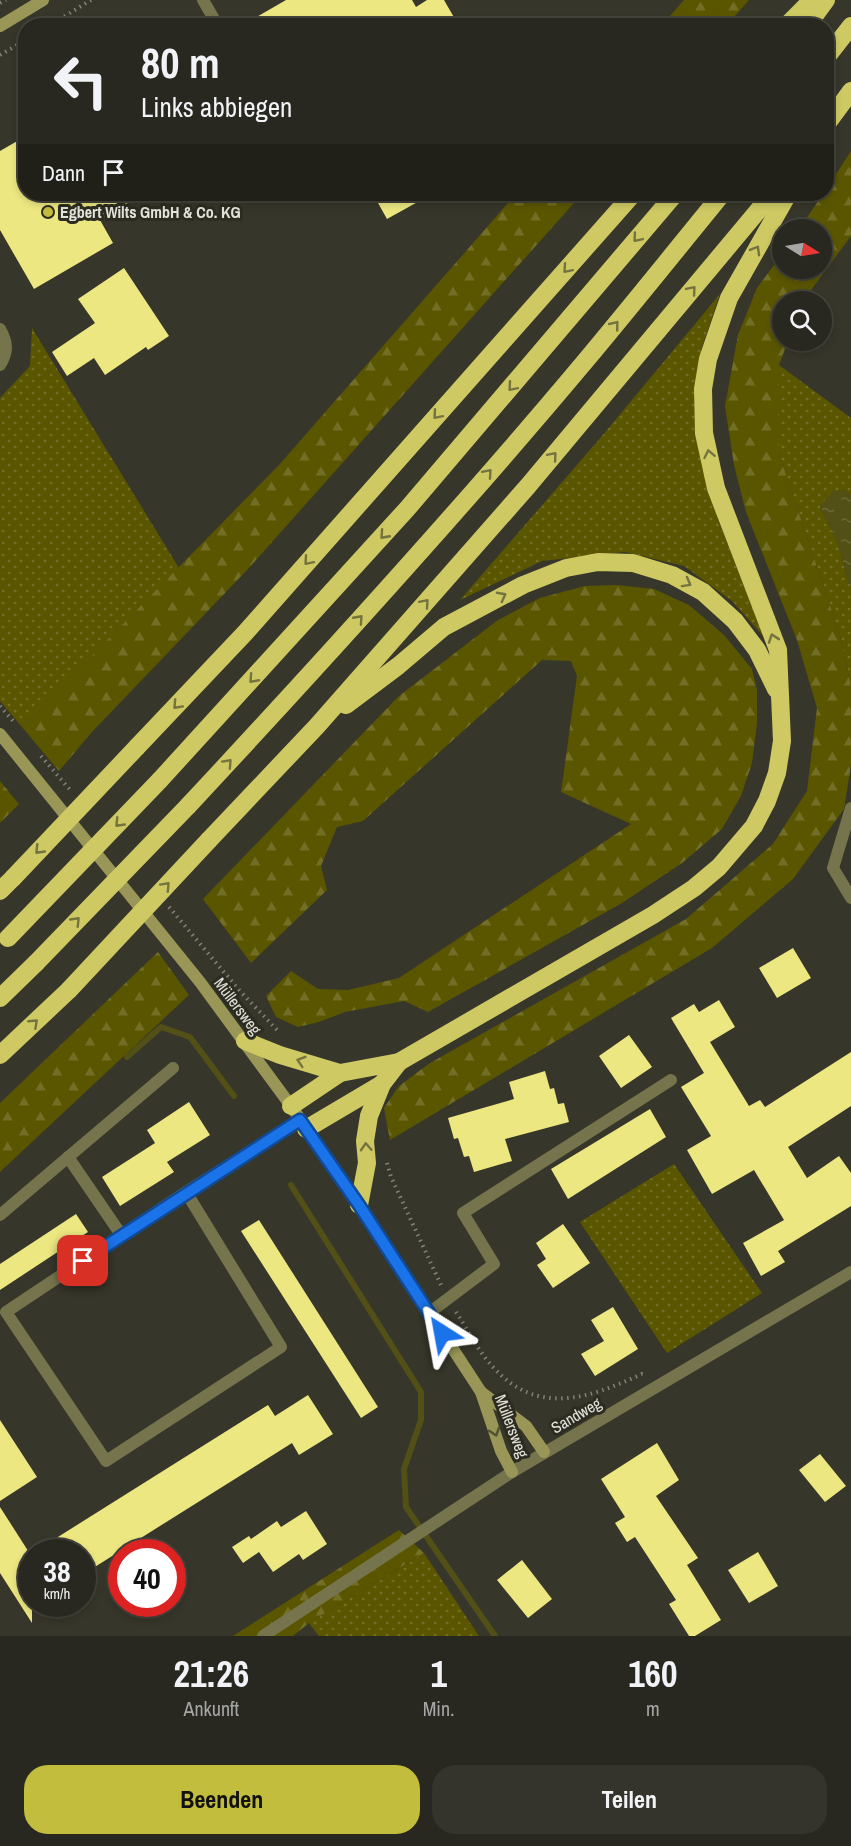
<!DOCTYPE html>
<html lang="de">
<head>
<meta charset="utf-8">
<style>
  body { margin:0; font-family:"Archivo Narrow",sans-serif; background:#34342d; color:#f1f3f6; height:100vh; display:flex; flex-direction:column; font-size:22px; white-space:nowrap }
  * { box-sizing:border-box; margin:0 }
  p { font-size:20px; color:#a5a6a5 }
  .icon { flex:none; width:33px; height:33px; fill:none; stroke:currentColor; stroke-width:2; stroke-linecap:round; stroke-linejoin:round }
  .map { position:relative; height:1636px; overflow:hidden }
  .sheet { display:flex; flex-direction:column; background:#282820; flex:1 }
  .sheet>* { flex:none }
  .guide { position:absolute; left:18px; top:18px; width:816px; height:183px; border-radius:24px; box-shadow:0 3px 9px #0003,0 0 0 2px #44443e; background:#282820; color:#f1f3f6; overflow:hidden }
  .needle { width:39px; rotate:101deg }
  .controls { position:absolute; left:772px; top:219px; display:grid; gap:12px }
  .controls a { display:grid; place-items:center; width:60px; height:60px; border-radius:50%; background:#282820; box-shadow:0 3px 9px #0003,0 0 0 2px #44443e; font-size:30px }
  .speed { position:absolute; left:18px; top:1539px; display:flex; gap:12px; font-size:30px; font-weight:700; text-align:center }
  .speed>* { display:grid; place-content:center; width:78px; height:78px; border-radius:50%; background:#282820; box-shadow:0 3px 9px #0003,0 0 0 2px #44443e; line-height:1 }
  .speed small { font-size:15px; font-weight:400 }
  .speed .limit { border:9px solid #d22; background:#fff; color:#111 }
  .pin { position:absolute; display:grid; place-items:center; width:51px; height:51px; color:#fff; margin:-26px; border-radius:12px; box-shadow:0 3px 9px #0006 }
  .me { position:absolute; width:66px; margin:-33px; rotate:326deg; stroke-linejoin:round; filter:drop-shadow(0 0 4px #0008) }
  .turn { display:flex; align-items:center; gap:21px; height:126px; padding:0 24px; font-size:27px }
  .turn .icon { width:78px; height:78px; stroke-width:2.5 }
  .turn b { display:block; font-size:42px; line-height:51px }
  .then { display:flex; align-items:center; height:57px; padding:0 24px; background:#0003; gap:12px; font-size:22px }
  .eta { display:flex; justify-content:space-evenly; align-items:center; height:102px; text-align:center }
  .eta b { font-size:36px; font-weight:800; line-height:42px }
  .button { display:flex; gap:12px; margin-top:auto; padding:12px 24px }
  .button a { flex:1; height:69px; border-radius:24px; background:#c3bd3e; color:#111; font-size:24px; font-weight:800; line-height:69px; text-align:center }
  .button a+a { background:#34342d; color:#f1f3f6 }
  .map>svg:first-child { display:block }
</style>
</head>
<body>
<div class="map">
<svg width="851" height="1636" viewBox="0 0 851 1636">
  <defs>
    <pattern id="grass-dots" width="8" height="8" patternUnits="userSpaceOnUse" patternTransform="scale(1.5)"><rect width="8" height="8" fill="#5a5600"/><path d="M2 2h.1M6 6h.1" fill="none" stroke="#726e25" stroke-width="1.8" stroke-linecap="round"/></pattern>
    <pattern id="forest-firs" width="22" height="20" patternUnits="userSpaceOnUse" patternTransform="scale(1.5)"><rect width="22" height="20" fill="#5a5600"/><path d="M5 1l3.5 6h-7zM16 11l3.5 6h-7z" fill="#726e25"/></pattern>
    <pattern id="water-ripples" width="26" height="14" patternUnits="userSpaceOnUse" patternTransform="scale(1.5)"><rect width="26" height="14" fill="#524f17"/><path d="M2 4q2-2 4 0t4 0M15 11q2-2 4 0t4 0" fill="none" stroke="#6b6838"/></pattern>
  </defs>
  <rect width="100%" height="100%" fill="#36362a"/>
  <!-- grass -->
  <g fill="url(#grass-dots)">
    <polygon points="720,294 701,350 699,439 719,522 764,637 732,601 684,566 625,552 542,561 460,600 602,436"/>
    <polygon points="32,328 179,568 22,727 0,701 0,398 30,366"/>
    <polygon points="779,365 851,418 851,495 845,490 820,506 839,546 849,585 851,587 851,687 840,635 779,454"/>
    <polygon points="674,1164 762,1293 667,1353 580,1222"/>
    <polygon points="424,1553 479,1636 319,1636 309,1623"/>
  </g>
  <!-- forest -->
  <g fill="url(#forest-firs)">
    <polygon points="684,0 749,0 727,25 662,25"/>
    <polygon points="851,151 851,236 803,301 783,302 783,340 788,341 779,365 779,454 840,635 851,687 851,765 844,809 793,879 712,948 390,1140 384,1108 399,1086 430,1063 686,919 773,844 807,791 817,708 797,640 746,512 734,465 725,406 738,335 757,288 783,253 783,268 822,268 822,230 799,229 823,194 826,194 827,188"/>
    <polygon points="516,194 582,194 248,569 92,732 59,771 22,727 279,465"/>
    <polygon points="616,585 654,589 689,605 724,635 752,669 757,690 757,723 752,763 741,796 722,829 682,863 622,903 428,1012 404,1001 345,1012 319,1022 298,1027 276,1017 266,996 291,971 318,989 348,990 399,978 631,824 561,792 577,676 571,661 542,660 363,821 337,827 321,866 327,890 251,963 203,899 399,696 498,620 540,598 585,586"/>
    <polygon points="0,781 19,804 0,823"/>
    <polygon points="158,952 189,995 0,1172 0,1103"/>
    <polygon points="399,1530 424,1553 309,1623 293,1636 233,1636"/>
  </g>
  <!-- water -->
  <polygon fill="url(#water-ripples)" points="845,490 851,495 851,587 849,585 839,546 820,506 833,491"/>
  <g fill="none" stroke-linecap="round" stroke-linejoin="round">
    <!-- stream -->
    <g stroke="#524f17" stroke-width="6">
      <polyline points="127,1057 161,1027 190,1037 234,1096"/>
      <polyline points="291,1185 421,1392 421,1420 404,1469 406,1507 495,1636"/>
    </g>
  </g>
  <!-- building -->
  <g fill="#ece781">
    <polygon points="286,0 412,0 416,7 427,0 444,0 459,26 241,26"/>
    <polygon points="26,136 26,194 142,194 100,220 113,243 34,289 0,230 0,151"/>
    <polygon points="373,194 432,194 387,219"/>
    <polygon points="124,268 169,336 148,350 146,347 105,375 94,358 67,376 52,352 95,323 78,299"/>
    <polygon points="793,948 811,978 777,998 759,968"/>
    <polygon points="719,1000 735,1027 710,1042 749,1106 760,1100 765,1107 851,1052 851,1106 788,1147 807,1178 839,1156 851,1173 851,1206 778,1251 785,1262 761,1276 743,1243 784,1220 754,1170 712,1194 687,1150 711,1136 681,1087 704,1073 671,1018 694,1004 699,1012"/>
    <polygon points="629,1035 652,1067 621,1088 599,1056"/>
    <polygon points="545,1071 550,1089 554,1088 558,1104 564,1103 569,1122 505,1139 512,1161 474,1172 469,1156 464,1157 458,1138 454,1139 448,1118 514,1099 509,1082"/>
    <polygon points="189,1102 210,1135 167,1162 174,1172 120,1206 102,1177 155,1143 147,1130"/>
    <polygon points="650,1109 666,1137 568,1199 551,1169"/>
    <polygon points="76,1214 88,1232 0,1290 0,1264"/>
    <polygon points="259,1220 378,1407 361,1418 241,1231"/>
    <polygon points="563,1224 590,1263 553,1288 537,1265 546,1259 536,1243"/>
    <polygon points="613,1307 638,1349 595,1376 581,1354 604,1341 591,1320"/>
    <polygon points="308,1395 333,1434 299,1455 292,1443 82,1575 82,1552 34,1552 268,1405 275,1416"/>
    <polygon points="0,1420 37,1477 0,1501"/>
    <polygon points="657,1443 679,1480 656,1496 698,1558 687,1565 721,1620 695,1636 689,1636 669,1604 676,1600 635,1537 627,1542 615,1523 625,1517 601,1479"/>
    <polygon points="820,1454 846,1486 825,1502 799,1470"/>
    <polygon points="0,1507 32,1557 32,1623 0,1573"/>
    <polygon points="306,1511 327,1544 303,1560 299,1554 273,1572 259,1552 243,1563 232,1547 249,1536 251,1539 277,1521 281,1527"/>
    <polygon points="758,1552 778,1586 749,1603 728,1570"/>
    <polygon points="522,1560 552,1599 528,1618 497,1580"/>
  </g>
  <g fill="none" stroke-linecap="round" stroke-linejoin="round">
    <!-- path -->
    <g stroke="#83837a" stroke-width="4" stroke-dasharray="1.5 4.5" stroke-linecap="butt">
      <polyline points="0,3 6,0"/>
      <polyline points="49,26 91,0"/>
      <polyline points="0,55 26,40"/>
      <polyline points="0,706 14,722"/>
      <polyline points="41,756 71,791"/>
      <polyline points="169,907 239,990 279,1032"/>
      <polyline points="387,1163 391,1177 441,1285"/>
      <path d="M456,1312C468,1330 478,1351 493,1367C538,1417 589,1398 642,1374L645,1375"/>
    </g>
    <!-- lane -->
    <g stroke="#75744d" stroke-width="12">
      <polyline points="203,0 218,26"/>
      <path d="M0,329C8,343 8,352 0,365"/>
      <polyline points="68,1157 122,1236"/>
      <polyline points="186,1192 281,1347 106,1461 6,1312 186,1192 300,1120"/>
      <polyline points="0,1215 173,1068"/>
    </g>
    <!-- street -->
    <g stroke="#75744d" stroke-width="12">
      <polyline points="851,808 833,868 851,898"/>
      <polyline points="429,1313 494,1264 463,1213 671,1080"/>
      <polyline points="263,1636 512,1472 851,1272"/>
    </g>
    <!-- secondary -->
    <g stroke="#999657" stroke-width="12">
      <polyline points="0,26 43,0"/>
      <polyline points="0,734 200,982 291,1106 359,1205 481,1392 501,1451 512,1472"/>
      <polyline points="481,1392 526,1426 544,1452"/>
    </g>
    <!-- highway -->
    <g stroke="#cec963" stroke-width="18">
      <polyline points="786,26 812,0"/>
      <polyline points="807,26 826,0"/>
      <polyline points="826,58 851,26"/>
      <polyline points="826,125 851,91"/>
      <polyline points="346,705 398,666 444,627 523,585 566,568 598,562 633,563 672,575 703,592 735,621 757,650 776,689"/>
      <polyline points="137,747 245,633 633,194"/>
      <polyline points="160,780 407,509 675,194"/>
      <path d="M188,806C324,660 459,512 587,359C633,304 677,249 722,194"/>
      <polyline points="209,840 317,726 528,486 772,194"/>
      <polyline points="0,891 13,878"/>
      <polyline points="0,998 36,963"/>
      <polyline points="245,1041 280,1055 340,1073 399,1062 653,915 694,888 719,867 754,826 767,801 777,773 782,741 778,650 716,488 704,433 703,389 708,359 729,298 788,194"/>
      <polyline points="0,1055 69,990"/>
      <polyline points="291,1106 340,1073"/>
      <polyline points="306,1129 382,1084"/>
      <polyline points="359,1205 367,1163 365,1141 369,1116 382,1084 399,1062"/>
    </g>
    <!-- highway-bridge -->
    <g stroke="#cec963" stroke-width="18">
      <polyline points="13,878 137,747"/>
      <polyline points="8,938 160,780"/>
      <polyline points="36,963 188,806"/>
      <polyline points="69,990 209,840"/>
    </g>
  </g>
  <!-- one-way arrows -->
  <defs><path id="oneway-chevron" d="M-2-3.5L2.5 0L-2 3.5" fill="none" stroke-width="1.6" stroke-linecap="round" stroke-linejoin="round" transform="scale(1.5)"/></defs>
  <g stroke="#75733e">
    <use href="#oneway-chevron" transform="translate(637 238) rotate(130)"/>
    <use href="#oneway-chevron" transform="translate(756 250) rotate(-60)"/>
    <use href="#oneway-chevron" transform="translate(567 269) rotate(131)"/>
    <use href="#oneway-chevron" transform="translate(692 290) rotate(-50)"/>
    <use href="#oneway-chevron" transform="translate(615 325) rotate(-51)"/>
    <use href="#oneway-chevron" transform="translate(512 387) rotate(131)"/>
    <use href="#oneway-chevron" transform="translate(437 415) rotate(131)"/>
    <use href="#oneway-chevron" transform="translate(709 454) rotate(-102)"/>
    <use href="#oneway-chevron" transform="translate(553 456) rotate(-50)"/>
    <use href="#oneway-chevron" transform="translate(488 473) rotate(-49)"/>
    <use href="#oneway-chevron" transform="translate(384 535) rotate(132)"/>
    <use href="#oneway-chevron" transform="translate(308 561) rotate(131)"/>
    <use href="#oneway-chevron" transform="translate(687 583) rotate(29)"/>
    <use href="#oneway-chevron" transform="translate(502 596) rotate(-28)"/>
    <use href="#oneway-chevron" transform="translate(425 603) rotate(-49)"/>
    <use href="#oneway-chevron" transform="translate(359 619) rotate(-48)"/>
    <use href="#oneway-chevron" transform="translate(773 638) rotate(-109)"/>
    <use href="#oneway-chevron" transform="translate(253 679) rotate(132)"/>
    <use href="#oneway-chevron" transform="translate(177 705) rotate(133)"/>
    <use href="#oneway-chevron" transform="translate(228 763) rotate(-47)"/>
    <use href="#oneway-chevron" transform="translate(119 823) rotate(134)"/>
    <use href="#oneway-chevron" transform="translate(39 850) rotate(134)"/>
    <use href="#oneway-chevron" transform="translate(166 886) rotate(-47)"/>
    <use href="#oneway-chevron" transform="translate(76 921) rotate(-46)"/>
    <use href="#oneway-chevron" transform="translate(34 1023) rotate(-43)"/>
    <use href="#oneway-chevron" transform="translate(301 1061) rotate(-163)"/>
    <use href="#oneway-chevron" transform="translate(366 1147) rotate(-93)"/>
  </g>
  <use stroke="#525133" href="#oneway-chevron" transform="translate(495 1432) rotate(72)"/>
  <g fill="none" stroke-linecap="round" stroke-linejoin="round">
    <!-- route casing -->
    <g stroke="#114b97" stroke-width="15">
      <polyline id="route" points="83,1261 300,1120 359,1205 442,1333"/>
    </g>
    <!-- route -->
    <use href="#route" stroke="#1a73e8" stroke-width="10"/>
  </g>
  <!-- markers -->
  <circle fill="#c3bd3e" stroke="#2c2c20" stroke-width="2" cx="48" cy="212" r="6"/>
  <g text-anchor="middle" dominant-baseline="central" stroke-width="6" stroke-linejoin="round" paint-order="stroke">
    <!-- poi labels -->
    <g font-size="16" font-weight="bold" fill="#e3e3dc" stroke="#2c2c20" text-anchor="start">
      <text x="60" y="212">Egbert Wilts GmbH &amp; Co. KG</text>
    </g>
    <!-- street labels -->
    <g font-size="16" fill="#e3e3dc" stroke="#2c2c20">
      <text transform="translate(238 1006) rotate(53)">Müllersweg</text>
      <text transform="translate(576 1415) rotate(-30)">Sandweg</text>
      <text transform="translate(512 1426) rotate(69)">Müllersweg</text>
    </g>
  </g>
</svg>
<div class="controls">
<a><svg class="needle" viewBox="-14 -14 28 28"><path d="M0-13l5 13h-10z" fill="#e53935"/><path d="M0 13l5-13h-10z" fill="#a5a6a5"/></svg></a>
<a><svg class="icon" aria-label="search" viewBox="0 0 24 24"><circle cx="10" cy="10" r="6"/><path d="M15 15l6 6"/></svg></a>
</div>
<div class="speed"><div>38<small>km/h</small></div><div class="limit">40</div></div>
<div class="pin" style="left:83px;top:1261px;background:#d93025"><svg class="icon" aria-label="arrive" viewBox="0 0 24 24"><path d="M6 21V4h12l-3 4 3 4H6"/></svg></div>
<svg class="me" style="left:442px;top:1333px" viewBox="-20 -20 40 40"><path d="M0-17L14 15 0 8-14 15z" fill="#1a73e8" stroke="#fff" stroke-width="4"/></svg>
<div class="guide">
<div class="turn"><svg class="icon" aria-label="left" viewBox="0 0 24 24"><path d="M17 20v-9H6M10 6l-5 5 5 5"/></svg><div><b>80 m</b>Links abbiegen</div></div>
<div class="then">Dann<svg class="icon" aria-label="arrive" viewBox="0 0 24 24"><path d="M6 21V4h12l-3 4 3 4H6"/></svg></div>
</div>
</div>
<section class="sheet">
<div class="eta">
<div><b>21:26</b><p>Ankunft</p></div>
<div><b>1</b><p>Min.</p></div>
<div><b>160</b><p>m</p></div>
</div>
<div class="button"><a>Beenden</a><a>Teilen</a></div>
</section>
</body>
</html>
